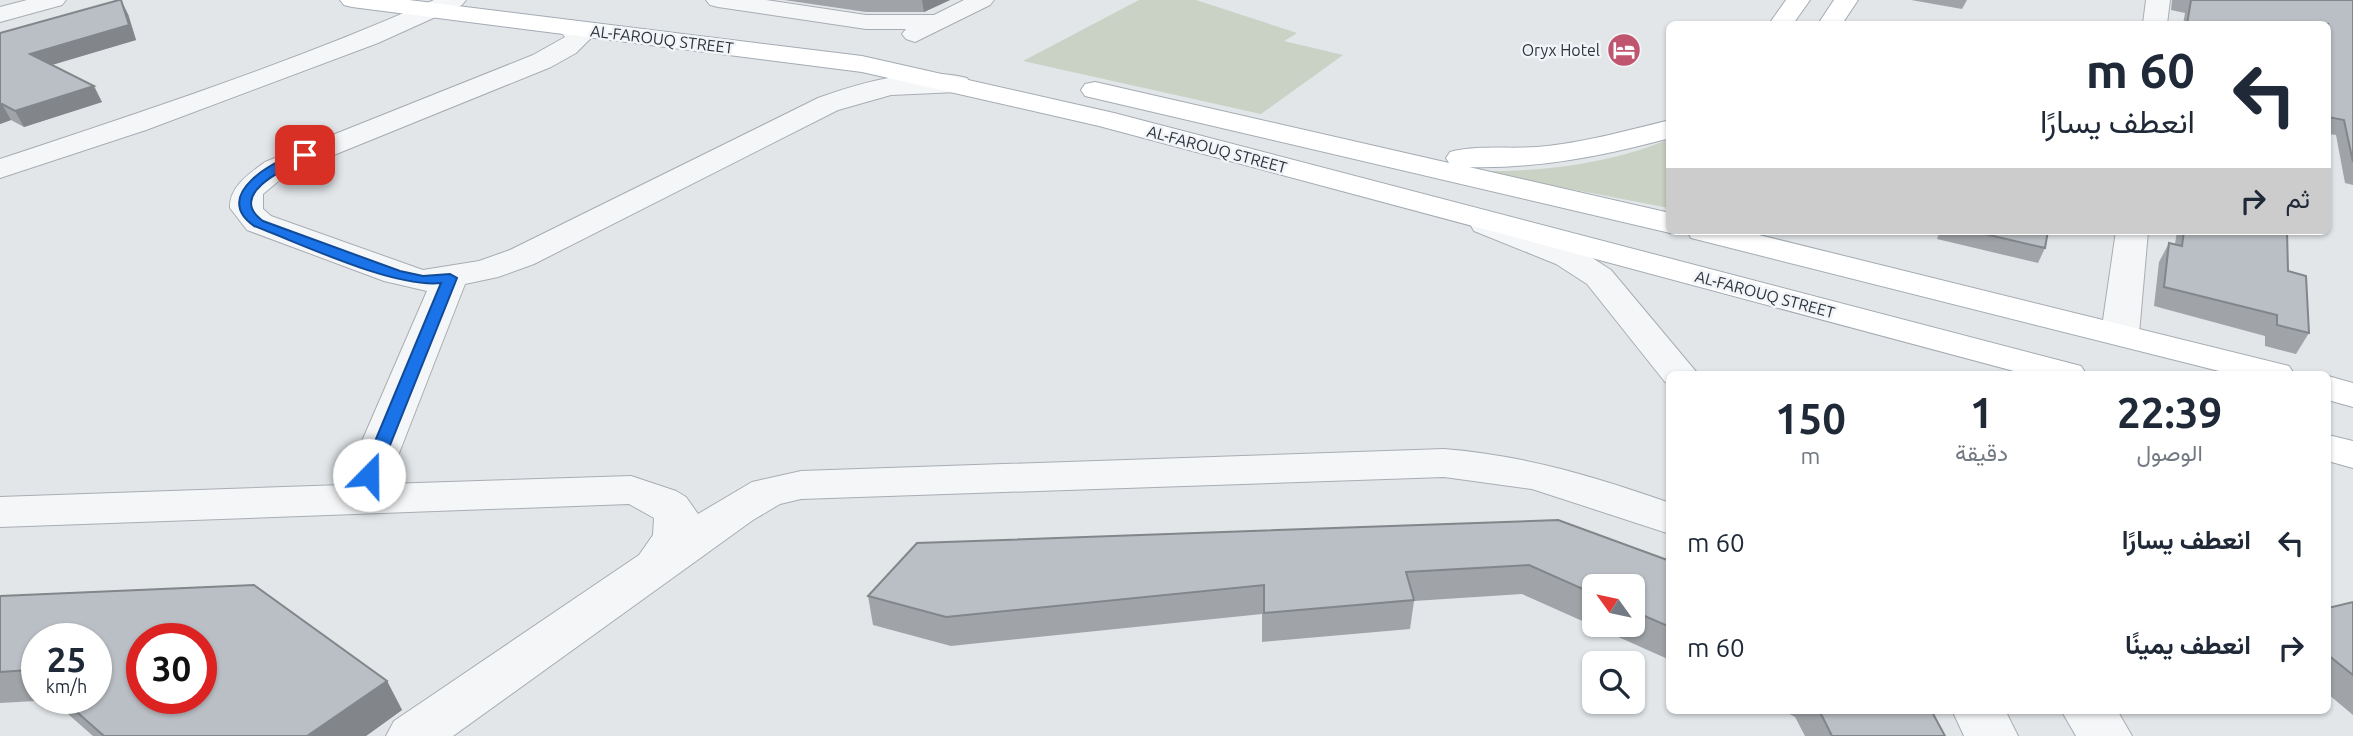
<!DOCTYPE html>
<html lang="ar">
<head>
<meta charset="utf-8">
<style>
  body { margin:0; font-family:Ubuntu,Vazirmatn,sans-serif; background:#f2f2f3; color:#1f2937; direction:rtl; height:100vh; display:flex; flex-direction:column; font-size:26px; white-space:nowrap }
  * { box-sizing:border-box; margin:0 }
  p { font-size:23px; color:#747a83 }
  .icon { flex:none; width:38px; height:38px; fill:none; stroke:currentColor; stroke-width:2; stroke-linecap:round; stroke-linejoin:round }
  .map { position:relative; flex:1; overflow:hidden; direction:ltr }
  .sheet { position:absolute; left:1666px; top:371px; width:665px; height:343px; display:flex; flex-direction:column; background:#fff; border-radius:10px; box-shadow:0 2px 5px #0004; direction:rtl }
  .sheet>* { flex:none }
  .top-card { position:absolute; left:1666px; top:21px; width:665px; height:214px; border-radius:10px; box-shadow:0 2px 5px #0004; direction:rtl; background:#fff; color:#1f2937; overflow:hidden }
  .needle { width:46px; rotate:303deg }
  .fabs { position:absolute; left:1582px; top:574px; display:grid; gap:14px }
  .fabs a { display:grid; place-items:center; width:63px; height:63px; border-radius:10px; background:#fff; box-shadow:0 2px 5px #0004; font-size:35px }
  .speed { position:absolute; left:21px; top:623px; display:flex; gap:14px; font-size:35px; font-weight:700; text-align:center }
  .speed>* { display:grid; place-content:center; width:91px; height:91px; border-radius:50%; background:#fff; box-shadow:0 2px 5px #0004; line-height:1 }
  .speed small { font-size:18px; font-weight:400 }
  .speed .limit { border:10px solid #d22; background:#fff; color:#111 }
  .pin { position:absolute; display:grid; place-items:center; width:60px; height:60px; color:#fff; margin:-30px; border-radius:14px; box-shadow:0 4px 10px #0006 }
  .me { position:absolute; width:77px; margin:-38px; rotate:22deg; stroke-linejoin:round; filter:drop-shadow(0 0 5px #0008) }
  .turn { display:flex; align-items:center; gap:24px; height:147px; padding:0 21px; font-size:32px }
  .turn .icon { width:91px; height:91px; stroke-width:2.5 }
  .turn b { display:block; font-size:49px; line-height:60px }
  .then { display:flex; align-items:center; height:66px; padding:0 21px; background:#0003; gap:14px; font-size:26px }
  .eta { display:flex; justify-content:space-evenly; align-items:center; height:119px; text-align:center }
  .eta b { font-size:42px; font-weight:600; line-height:49px }
  ul { padding:0; list-style:none }
  li { display:flex; align-items:center; gap:21px; height:105px; padding:0 21px }
  li div { flex:1 }
  li b { display:block; font-size:26px }
  li em { font-style:normal }
  .map>svg:first-child { display:block }
</style>
</head>
<body>
<div class="map">
<svg width="2353" height="736" viewBox="0 0 2353 736">
  <rect width="100%" height="100%" fill="#e2e6e9"/>
  <!-- green -->
  <g fill="#c9d2c4">
    <polygon points="1139,0 1196,0 1297,33 1284,41 1343,55 1261,114 1023,61"/>
    <path d="M1669,139V208L1477,171C1541,172 1610,164 1669,139Z"/>
  </g>
  <g fill="none" stroke-linecap="round" stroke-linejoin="round">
    <!-- minor casing -->
    <g stroke="#a8adb3" stroke-width="2">
      <g id="minor">
        <path d="M434,0H466L462,5L378,43L146,130L0,178V159C146,111 293,62 434,0Z"/>
        <polygon points="706,0 766,0 866,15 934,15 964,0 994,0 990,5 915,42 906,39 902,34 906,29 866,29 718,7 710,5"/>
        <polygon points="2146,0 2170,0 2167,24 2143,24"/>
        <path d="M569,20L578,22L592,37L576,53L551,67L287,174L263,194V209L271,216L423,270L479,261L510,250L818,98C863,82 919,66 967,78L971,84L967,90L957,92L891,95L838,110L534,264L498,277L465,284L387,484L631,476L676,491L686,497L698,514L752,482L801,471L1444,449C1523,455 1596,477 1670,503V534L1532,489L1444,477L801,499L780,504L753,520L453,736H386L394,721L639,555L653,535L654,518L629,504L0,527V497L343,485L427,291L384,281L247,230L230,208C229,187 250,173 265,162L533,55L565,37L557,27L560,22Z"/>
        <polygon points="1486,214 1580,250 1611,270 1698,374 1670,374 1670,383 1665,382 1587,284 1556,264 1474,231 1470,224 1474,217"/>
        <polygon points="2116,231 2148,231 2139,334 2133,342 2120,345 2107,342 2101,334"/>
        <polygon points="1952,710 2005,710 2018,736 1964,736"/>
        <polygon points="2061,710 2117,710 2132,736 2076,736"/>
      </g>
    </g>
    <!-- tertiary casing -->
    <g stroke="#a8adb3" stroke-width="2">
      <polygon id="tertiary" points="27,0 66,0 62,5 0,22 0,7"/>
    </g>
    <!-- primary casing -->
    <g stroke="#a3abb3" stroke-width="2">
      <g id="primary">
        <polygon points="340,0 409,0 862,56 1114,113 2081,366 2086,374 2025,374 1099,126 862,72 352,7 344,5"/>
        <polygon points="1786,0 1810,0 1793,24 1769,24"/>
        <polygon points="1834,0 1858,0 1842,24 1818,24"/>
        <path d="M1095,82L1449,163L1446,158L1450,152C1477,145 1509,149 1537,147C1582,143 1626,131 1670,120V138C1603,156 1537,169 1469,167L1670,213V231H1677L1670,233L1085,96L1081,90L1085,84Z"/>
        <polygon points="1687,231 1743,231 2289,366 2294,374 2231,374 1691,238"/>
        <polygon points="2328,376 2353,383 2353,407 2328,400"/>
        <polygon points="2328,435 2353,441 2353,468 2328,461"/>
      </g>
    </g>
    <!-- minor -->
    <use href="#minor" fill="#f5f6f8" fill-rule="evenodd"/>
    <!-- tertiary -->
    <use href="#tertiary" fill="#f5f6f8" fill-rule="evenodd"/>
    <!-- primary -->
    <use href="#primary" fill="#fff" fill-rule="evenodd"/>
  </g>
  <!-- wall -->
  <g fill="#a0a4a9" fill-rule="evenodd">
    <polygon points="784,0 950,0 924,12 866,12"/>
    <polygon points="1911,0 1967,0 1962,9"/>
    <polygon points="2172,0 2353,0 2353,185 2345,183 2336,135 2328,134 2328,24 2183,24 2185,13 2171,10"/>
    <polygon points="128,14 136,40 52,65 102,102 24,127 11,120 0,124 0,33"/>
    <polygon points="1940,231 2048,231 2045,248 2038,263 1937,239"/>
    <polygon points="2177,231 2287,231 2288,271 2309,333 2296,354 2265,346 2265,336 2154,306 2159,262 2169,243 2175,244"/>
    <path d="M917,543L1670,561V660L1522,594L1414,601L1410,629L1262,642V614L951,646L873,625L868,596ZM1594,586H1633V625H1594Z"/>
    <path d="M0,596L387,681L402,710L366,736H93L52,700L0,703ZM37,639L96,698H37Z"/>
    <polygon points="2353,602 2353,715 2328,694 2328,608"/>
    <polygon points="1782,710 1931,710 1945,736 1805,736 1795,717"/>
  </g>
  <!-- shaded-wall -->
  <g fill="#82868a">
    <polygon points="121,0 128,14 136,40 38,69 30,54"/>
    <polygon points="922,0 950,0 924,12"/>
    <polygon points="94,86 102,102 24,127 15,111"/>
    <polygon points="2,104 11,120 0,124 0,105"/>
    <polygon points="387,681 402,710 366,736 307,736"/>
  </g>
  <!-- building -->
  <g fill="#babfc5" stroke="#82868a" stroke-width="2" fill-rule="evenodd">
    <polygon points="119,0 121,0 129,25 30,54 94,86 15,111 2,104 0,105 0,33"/>
    <polygon points="2191,0 2353,0 2353,162 2344,120 2328,117 2328,24 2187,24"/>
    <polygon points="1972,231 2048,231 2045,248"/>
    <polygon points="2184,231 2287,231 2288,271 2306,276 2309,333 2277,325 2277,315 2164,287 2169,243 2182,246"/>
    <polygon points="1558,520 1670,561 1670,627 1633,611 1633,586 1594,586 1594,594 1529,565 1406,572 1414,600 1264,613 1264,585 946,617 868,596 917,543"/>
    <path d="M254,585L387,681L307,736H104L61,698H96V639H37V677L29,670L0,672V596ZM142,639H201V698H142Z"/>
    <polygon points="2353,602 2353,675 2328,655 2328,608"/>
    <polygon points="1819,710 1931,710 1945,736 1832,736"/>
  </g>
  <!-- route -->
  <path fill="#1a73e8" stroke="#114b97" stroke-width="2" d="M305,151L309,152V157C288,167 225,194 263,221L400,271L423,276L450,274L457,278L378,475L369,481L361,475L441,283C393,288 302,244 254,226C210,195 275,159 305,151Z"/>
  <!-- icons -->
  <defs>
    <g id="hotel-disc" transform="scale(1.75)"><circle r="9.5" fill="#c0556f" stroke="#f2f4f7"/><path d="M-6-4.5h1.5V1H6V5H4.5V3h-9V5H-6ZM-4 0a1.8 1.8 0 1 1 3.6 0ZM.5 0V-2.5h3Q6-2.5 6 0Z" fill="#fff"/></g>
  </defs>
  <g fill-rule="evenodd">
    <use href="#hotel-disc" x="1624" y="50"/>
  </g>
  <g text-anchor="middle" dominant-baseline="central" stroke-width="5" stroke-linejoin="round" paint-order="stroke">
    <!-- far-street labels -->
    <g font-size="16" fill="#2c353f" stroke="#f2f4f7">
      <text transform="translate(662 39) rotate(7)">AL-FAROUQ STREET</text>
      <text transform="translate(1217 149) rotate(15)">AL-FAROUQ STREET</text>
      <text transform="translate(1765 294) rotate(15)">AL-FAROUQ STREET</text>
    </g>
    <!-- far-poi labels -->
    <g font-size="16" fill="#2c353f" stroke="#f2f4f7" text-anchor="end">
      <text x="1600" y="50">Oryx Hotel</text>
    </g>
  </g>
</svg>
<div class="fabs">
<a><svg class="needle" viewBox="-14 -14 28 28"><path d="M0-13l5 13h-10z" fill="#e53935"/><path d="M0 13l5-13h-10z" fill="#747a83"/></svg></a>
<a><svg class="icon" aria-label="search" viewBox="0 0 24 24"><circle cx="10" cy="10" r="6"/><path d="M15 15l6 6"/></svg></a>
</div>
<div class="speed"><div>25<small>km/h</small></div><div class="limit">30</div></div>
<div class="pin" style="left:305px;top:155px;background:#d93025"><svg class="icon" aria-label="arrive" viewBox="0 0 24 24"><path d="M6 21V4h12l-3 4 3 4H6"/></svg></div>
<svg class="me" style="left:369px;top:475px" viewBox="-20 -20 40 40"><circle r="19" fill="#fff"/><path d="M0-13L10 11 0 6-10 11z" fill="#1a73e8"/></svg>
<div class="top-card">
<div class="turn"><svg class="icon" aria-label="left" viewBox="0 0 24 24"><path d="M17 20v-9H6M10 6l-5 5 5 5"/></svg><div><b>60 m</b>انعطف يسارًا</div></div>
<div class="then">ثم<svg class="icon" aria-label="right" viewBox="0 0 24 24"><path d="M7 20v-9h11M14 6l5 5-5 5"/></svg></div>
</div>
<section class="sheet">
<div class="eta">
<div><b>22:39</b><p>الوصول</p></div>
<div><b>1</b><p>دقيقة</p></div>
<div><b>150</b><p>m</p></div>
</div>
<ul>
<li><svg class="icon" aria-label="left" viewBox="0 0 24 24"><path d="M17 20v-9H6M10 6l-5 5 5 5"/></svg><div><b>انعطف يسارًا</b></div><em>60 m</em></li>
<li><svg class="icon" aria-label="right" viewBox="0 0 24 24"><path d="M7 20v-9h11M14 6l5 5-5 5"/></svg><div><b>انعطف يمينًا</b></div><em>60 m</em></li>
</ul>
</section>
</div>
</body>
</html>
